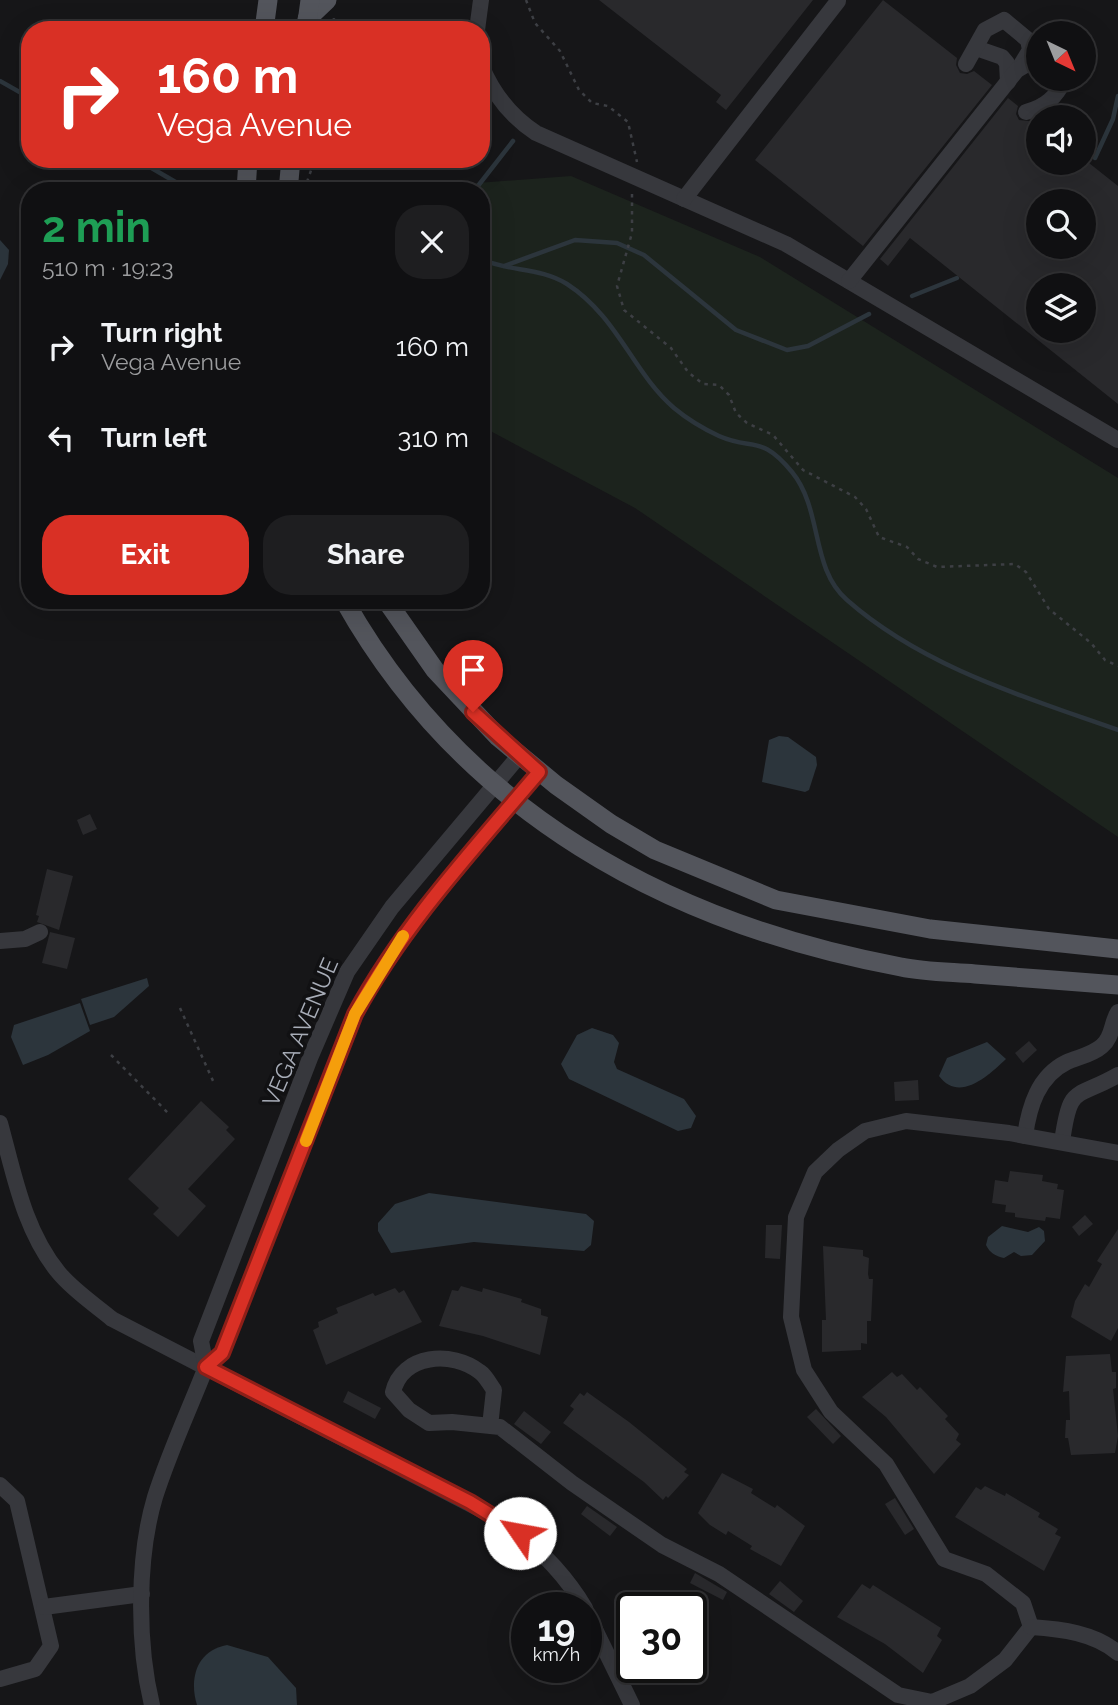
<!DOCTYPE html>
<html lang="en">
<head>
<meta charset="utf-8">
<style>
  body { margin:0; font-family:Raleway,sans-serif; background:#1e1e20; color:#f1f3f6; height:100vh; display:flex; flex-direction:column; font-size:26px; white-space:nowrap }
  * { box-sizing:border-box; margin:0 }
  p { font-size:23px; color:#9c9d9f }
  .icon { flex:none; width:38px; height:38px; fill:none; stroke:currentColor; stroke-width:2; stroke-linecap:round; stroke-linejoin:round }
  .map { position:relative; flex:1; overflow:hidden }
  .details { position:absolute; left:21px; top:182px; width:469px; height:427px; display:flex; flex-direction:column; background:#101012; border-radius:28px; box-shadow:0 7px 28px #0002,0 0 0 2px #303032 }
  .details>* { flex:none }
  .top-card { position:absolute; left:21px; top:21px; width:469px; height:147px; border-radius:28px; box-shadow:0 7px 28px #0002,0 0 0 2px #303032; background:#d93025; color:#fff; overflow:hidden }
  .needle { width:46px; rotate:137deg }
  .tools { position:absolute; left:1026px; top:21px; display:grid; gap:14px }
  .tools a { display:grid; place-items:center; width:70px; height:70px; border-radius:50%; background:#101012; box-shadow:0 7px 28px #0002,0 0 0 2px #303032; font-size:35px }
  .speed { position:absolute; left:511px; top:1592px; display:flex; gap:14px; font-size:35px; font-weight:700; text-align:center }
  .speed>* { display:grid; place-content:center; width:91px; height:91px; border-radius:50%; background:#101012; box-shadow:0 7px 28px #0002,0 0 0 2px #303032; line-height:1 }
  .speed small { font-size:18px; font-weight:400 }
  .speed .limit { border:4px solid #111; border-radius:10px; background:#fff; color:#111 }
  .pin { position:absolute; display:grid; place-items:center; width:60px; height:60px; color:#fff; margin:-72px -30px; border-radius:50% 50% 50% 0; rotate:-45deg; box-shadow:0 0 7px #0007 }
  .pin .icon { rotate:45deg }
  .me { position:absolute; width:77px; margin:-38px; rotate:303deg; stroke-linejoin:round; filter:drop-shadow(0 0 5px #0008) }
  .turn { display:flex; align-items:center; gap:24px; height:147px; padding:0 21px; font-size:32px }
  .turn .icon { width:91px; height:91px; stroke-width:2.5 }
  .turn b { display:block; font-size:49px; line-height:60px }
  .round { display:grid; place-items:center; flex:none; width:74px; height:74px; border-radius:28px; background:#1e1e20 }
  .overview { display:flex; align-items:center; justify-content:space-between; height:119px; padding:0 21px }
  h1 { font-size:42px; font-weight:700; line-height:52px; color:#1e9e55 }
  .action { display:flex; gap:14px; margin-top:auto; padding:14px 21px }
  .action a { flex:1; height:80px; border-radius:28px; background:#d93025; color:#fff; font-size:28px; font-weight:700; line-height:80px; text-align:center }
  .action a+a { background:#1e1e20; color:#f1f3f6 }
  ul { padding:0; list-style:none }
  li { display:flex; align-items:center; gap:21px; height:91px; padding:0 21px }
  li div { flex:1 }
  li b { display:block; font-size:26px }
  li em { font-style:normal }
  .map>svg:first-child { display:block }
</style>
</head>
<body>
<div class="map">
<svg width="1118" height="1705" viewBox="0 0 1118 1705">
  <rect width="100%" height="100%" fill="#161618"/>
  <!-- green -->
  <polygon fill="#1c231d" points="571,176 760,257 1118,478 1118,837 635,508 481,426 481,191 370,191"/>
  <!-- water -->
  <g fill="#2c353c">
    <polygon points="0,240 9,250 8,264 0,280"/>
    <polygon points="779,736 788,737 816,757 817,765 809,790 805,792 762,782 769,740"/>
    <polygon points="147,978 149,986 114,1017 90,1025 81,999"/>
    <polygon points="80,1003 90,1031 48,1055 23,1065 11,1037 14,1025"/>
    <polygon points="592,1028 613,1035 619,1043 614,1062 617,1069 684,1099 696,1116 691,1128 678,1131 569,1079 561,1064 577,1035"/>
    <path d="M987,1042L1006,1059C988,1076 959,1103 939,1076L947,1058Z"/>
    <polygon points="429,1193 586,1214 594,1221 591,1245 584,1251 474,1242 391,1253 378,1231 378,1223 395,1204"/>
    <path d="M1002,1226L1028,1232L1039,1227L1044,1231L1045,1241L1032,1255L1021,1256L1014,1252L1004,1258C995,1256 990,1253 986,1245L988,1237Z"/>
    <path d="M227,1645L268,1657L296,1688L297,1705H197C189,1679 196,1651 227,1645Z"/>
  </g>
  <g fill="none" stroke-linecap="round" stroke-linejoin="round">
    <!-- stream -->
    <g stroke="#2c353c" stroke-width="4.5">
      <polyline points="0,81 30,98"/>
      <polyline points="1095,158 1113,119 1118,96"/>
      <polyline points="136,159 191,191"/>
      <polyline points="474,191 513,141"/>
      <path d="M481,259C509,272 540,267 567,284C618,317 633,373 674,408C686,418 704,429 719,436C753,451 761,434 792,472C823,510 810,568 847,600C923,667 1025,697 1118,730"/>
      <polyline points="504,266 575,240 617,243 644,255 736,330 787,350 808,346 869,314"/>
      <polyline points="912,296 957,278"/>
    </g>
  </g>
  <!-- building -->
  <g fill="#29292c" fill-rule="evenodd">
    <polygon points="599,0 813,0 726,110 716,102 721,95"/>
    <polygon points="883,0 957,58 956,65 960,73 967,74 974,71 992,85 863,246 755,160"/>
    <path d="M1008,98L1018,106L1016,114L1019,120L1038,122V163H1089L1118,186V404L910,238L888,266L880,259ZM1038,201H1083V247H1038ZM1038,285H1083V331H1038Z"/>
    <polygon points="90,814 97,829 83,835 77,820"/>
    <polygon points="47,869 73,876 59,930 37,922 39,916 36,915"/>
    <polygon points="50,932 75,938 67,969 42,963"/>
    <polygon points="1029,1041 1037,1050 1023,1063 1015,1053"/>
    <polygon points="918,1080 919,1100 895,1101 894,1082"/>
    <polygon points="201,1101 229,1127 226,1130 235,1139 188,1189 206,1206 178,1237 153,1214 159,1208 128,1179"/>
    <polygon points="1010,1171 1043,1175 1042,1181 1058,1184 1057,1189 1064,1190 1060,1219 1046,1217 1045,1221 1015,1217 1015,1213 1005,1212 1006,1205 992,1203 995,1180 1008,1182"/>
    <polygon points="1085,1215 1093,1224 1079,1236 1072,1227"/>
    <polygon points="766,1225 782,1225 780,1259 765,1258"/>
    <polygon points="1118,1229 1118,1328 1111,1341 1071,1317 1075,1301 1085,1284 1089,1287 1102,1264 1097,1261"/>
    <polygon points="823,1246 863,1250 863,1256 869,1258 868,1274 869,1279 873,1279 871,1321 867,1321 867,1344 861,1343 861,1350 822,1352 822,1320 826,1320"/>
    <polygon points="461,1286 482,1292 483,1288 522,1299 521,1302 541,1309 541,1315 548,1317 540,1355 483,1336 439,1326 452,1290 458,1291"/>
    <polygon points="395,1288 399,1293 404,1290 422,1322 326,1365 313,1330 319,1327 318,1322 338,1313 336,1308 349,1303 373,1293 375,1296"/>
    <polygon points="1110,1354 1112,1372 1116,1372 1116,1388 1113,1389 1118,1436 1115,1453 1071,1455 1068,1438 1065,1438 1066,1420 1070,1420 1069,1391 1063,1392 1066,1356"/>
    <polygon points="892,1372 897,1377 902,1374 917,1390 920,1387 948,1416 945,1419 959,1434 956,1440 961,1444 934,1474 886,1417 862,1397"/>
    <polygon points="348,1391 381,1408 375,1419 343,1402"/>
    <polygon points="587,1392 629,1422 687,1469 684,1472 689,1475 668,1498 666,1496 663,1500 644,1482 563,1423 574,1409 570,1406 580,1393 584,1396"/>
    <polygon points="816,1409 841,1436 833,1444 807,1417"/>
    <polygon points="524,1411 551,1432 541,1444 514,1424"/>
    <polygon points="722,1473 753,1489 751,1493 775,1508 777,1505 805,1526 781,1566 750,1549 752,1546 728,1531 726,1535 710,1525 698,1513"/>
    <polygon points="985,1486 1005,1496 1006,1493 1040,1513 1038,1517 1058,1529 1055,1534 1061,1537 1044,1571 955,1517 976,1487 981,1490"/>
    <polygon points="895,1498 914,1529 905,1535 885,1504"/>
    <polygon points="587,1506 617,1527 610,1536 581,1514"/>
    <polygon points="695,1573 727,1592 723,1600 690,1583"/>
    <polygon points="780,1581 803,1601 794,1612 769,1594"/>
    <polygon points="862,1584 870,1589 873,1585 941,1628 937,1636 942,1640 923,1673 885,1644 837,1617"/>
  </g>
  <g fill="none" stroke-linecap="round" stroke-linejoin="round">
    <!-- path -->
    <g stroke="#3d3f44" stroke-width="2.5" stroke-dasharray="3.5 5" stroke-linecap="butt">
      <polyline points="526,0 535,23 560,51 579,90 592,103 608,106 628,122 637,162"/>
      <polyline points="332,30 334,18"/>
      <polyline points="307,182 315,159"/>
      <polyline points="632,194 632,233 617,286 624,310 671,348 688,372 703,384 719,385 729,395 736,413 747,423 773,435 803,470 855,497 866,509 879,537 907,547 918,559 937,567 1015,564 1026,572 1049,609 1091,643 1105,660 1118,666"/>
      <polyline points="180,1008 214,1083"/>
      <polyline points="111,1055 169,1114"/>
    </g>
    <!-- minor -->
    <g stroke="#37383d" stroke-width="16">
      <polyline points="477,30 481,0"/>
      <polyline points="976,48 1002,57 1007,63 1008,82"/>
      <polyline points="966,64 985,30 1004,20 1028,40 1030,50 1019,68"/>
      <path d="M481,65C493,94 510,116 536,133L786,244L1118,440"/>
      <path d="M1026,112C1046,107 1056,97 1065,79"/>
      <polyline points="684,199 838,1"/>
      <polyline points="849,281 1017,70 1034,60 1038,61"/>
      <polyline points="0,941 25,939 40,932"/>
      <path d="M0,1123C14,1174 24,1231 59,1273C74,1291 94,1304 112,1319L499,1519C534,1543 563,1571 585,1608"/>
      <path d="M1025,1136C1029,1107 1038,1076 1067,1062C1078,1057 1092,1055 1102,1046C1113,1037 1111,1023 1118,1012"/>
      <path d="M1062,1142C1070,1084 1074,1100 1118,1075"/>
      <polyline points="206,1367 201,1341 310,1058 347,972 392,907 519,756"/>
      <path d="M490,1426L494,1390C490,1385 486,1376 480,1372C452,1350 402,1354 393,1392L409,1410L429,1423L452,1422L500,1427L572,1483L662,1545L719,1574L898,1695L932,1702L970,1686L1005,1660L1031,1627L1023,1603L986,1574L944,1559L886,1464L831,1412L804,1370L791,1317L796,1217L815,1172L838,1150L865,1131L906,1121L1009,1133L1118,1153"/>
      <polyline points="0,1485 17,1501 51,1646 35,1669 0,1679"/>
      <polyline points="44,1607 142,1594"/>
      <polyline points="586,1611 632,1705"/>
      <path d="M1031,1627C1061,1629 1095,1633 1118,1653"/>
      <path d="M152,1705C137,1644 137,1557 155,1497C169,1453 189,1410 206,1367L222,1353L355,1014C404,924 474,851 539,772"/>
    </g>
    <!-- major -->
    <g stroke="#53555c" stroke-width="19">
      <polyline points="307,19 327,0"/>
      <polyline points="264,30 268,0"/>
      <polyline points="306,30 310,0"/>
      <polyline points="246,191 248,159"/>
      <polyline points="288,191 291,159"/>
      <path d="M344,600C463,812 669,924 901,967C925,972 951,972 975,974C1023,978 1070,981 1118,985"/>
      <polyline points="386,600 435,670 498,737 556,785 611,824 655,850 776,900 930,929 1118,949"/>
    </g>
  </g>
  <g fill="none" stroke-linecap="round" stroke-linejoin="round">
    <!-- route casing -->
    <g stroke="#8d1f18" stroke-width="18">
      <path id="route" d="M473,712L539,772C473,850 404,924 355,1014L222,1353L206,1367L470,1502L520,1533"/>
    </g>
    <!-- route -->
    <use href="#route" stroke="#d93025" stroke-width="12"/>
    <!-- slow -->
    <polyline stroke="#f59e0b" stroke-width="12" points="306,1141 355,1014 403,936"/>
  </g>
  <g text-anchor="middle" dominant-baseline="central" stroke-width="7" stroke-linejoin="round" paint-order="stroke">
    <!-- street labels -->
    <g font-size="23" fill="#a8adb8" stroke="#111113">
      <text transform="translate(300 1032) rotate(-67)">VEGA AVENUE</text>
    </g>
  </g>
</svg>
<div class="tools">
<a><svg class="needle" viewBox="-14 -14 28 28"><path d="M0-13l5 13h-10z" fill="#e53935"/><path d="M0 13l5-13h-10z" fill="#9c9d9f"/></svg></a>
<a><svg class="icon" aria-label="sound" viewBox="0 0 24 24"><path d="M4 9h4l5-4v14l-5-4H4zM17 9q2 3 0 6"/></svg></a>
<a><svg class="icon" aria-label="search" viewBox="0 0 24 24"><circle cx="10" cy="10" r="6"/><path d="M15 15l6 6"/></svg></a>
<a><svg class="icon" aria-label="layers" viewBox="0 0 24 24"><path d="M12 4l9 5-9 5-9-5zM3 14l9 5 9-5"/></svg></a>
</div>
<div class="speed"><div>19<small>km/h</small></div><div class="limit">30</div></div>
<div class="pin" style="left:473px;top:712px;background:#d93025"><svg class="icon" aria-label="arrive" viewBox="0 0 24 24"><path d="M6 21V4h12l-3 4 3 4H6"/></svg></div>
<svg class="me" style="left:520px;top:1533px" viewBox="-20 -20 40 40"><circle r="19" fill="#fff"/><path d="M0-13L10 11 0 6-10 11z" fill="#d93025"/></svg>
<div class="top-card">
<div class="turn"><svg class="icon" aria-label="right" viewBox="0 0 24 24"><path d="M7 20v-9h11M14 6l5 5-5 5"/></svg><div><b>160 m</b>Vega Avenue</div></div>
</div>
<section class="details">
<div class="overview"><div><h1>2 min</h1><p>510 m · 19:23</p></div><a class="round"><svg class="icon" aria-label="close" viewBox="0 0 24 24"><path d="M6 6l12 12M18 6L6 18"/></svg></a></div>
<ul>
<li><svg class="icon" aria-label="right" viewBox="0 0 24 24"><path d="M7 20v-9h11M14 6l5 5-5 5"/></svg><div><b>Turn right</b><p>Vega Avenue</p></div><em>160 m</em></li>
<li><svg class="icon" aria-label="left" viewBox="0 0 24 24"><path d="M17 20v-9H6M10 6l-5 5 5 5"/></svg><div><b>Turn left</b></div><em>310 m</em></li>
</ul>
<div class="action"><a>Exit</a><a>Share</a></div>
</section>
</div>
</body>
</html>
